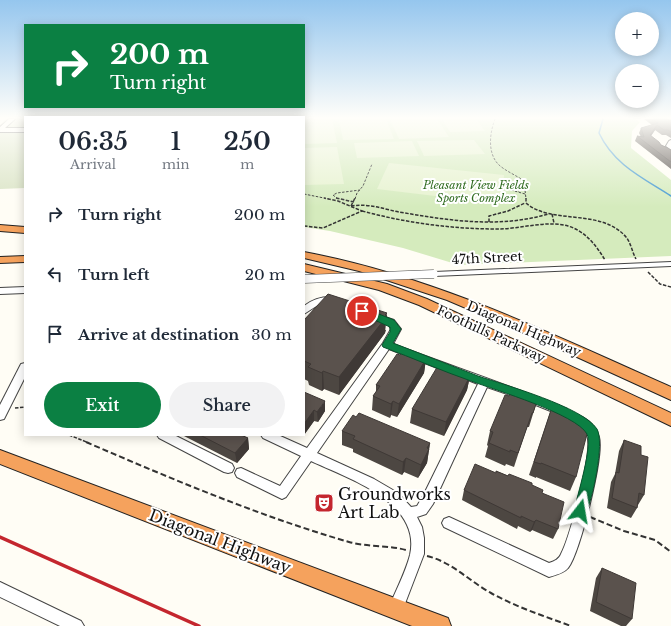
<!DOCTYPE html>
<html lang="en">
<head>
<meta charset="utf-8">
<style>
  body { margin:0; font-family:"Libre Baskerville",serif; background:#f2f2f3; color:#1f2937; height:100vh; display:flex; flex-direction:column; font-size:15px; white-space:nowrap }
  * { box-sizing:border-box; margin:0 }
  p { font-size:13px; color:#747a83 }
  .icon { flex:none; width:22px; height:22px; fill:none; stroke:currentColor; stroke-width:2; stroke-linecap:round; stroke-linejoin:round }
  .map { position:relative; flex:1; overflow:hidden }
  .details { position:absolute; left:24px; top:116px; width:281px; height:320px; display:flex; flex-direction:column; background:#fff; border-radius:0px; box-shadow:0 2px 10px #0003 }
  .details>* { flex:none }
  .top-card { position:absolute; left:24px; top:24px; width:281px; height:84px; border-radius:0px; box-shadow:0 2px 10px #0003; background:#0b8043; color:#fff; overflow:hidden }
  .tools { position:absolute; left:615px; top:12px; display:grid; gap:8px }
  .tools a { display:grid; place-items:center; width:44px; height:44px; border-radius:50%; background:#fff; box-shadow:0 2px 10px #0003; font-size:20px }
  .pin { position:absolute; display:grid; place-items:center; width:34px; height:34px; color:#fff; margin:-17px; border:2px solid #fff; border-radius:50%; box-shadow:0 1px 4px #0007 }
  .me { position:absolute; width:44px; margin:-22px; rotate:14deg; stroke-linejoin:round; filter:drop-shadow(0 0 3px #0008) }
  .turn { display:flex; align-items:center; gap:14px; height:84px; padding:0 20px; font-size:18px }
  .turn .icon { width:52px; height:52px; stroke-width:2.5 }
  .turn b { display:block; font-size:28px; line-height:34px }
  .eta { display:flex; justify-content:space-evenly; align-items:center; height:68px; text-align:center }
  .eta b { font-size:24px; font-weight:600; line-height:28px }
  .button { display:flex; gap:8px; margin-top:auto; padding:8px 20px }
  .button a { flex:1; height:46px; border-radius:24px; background:#0b8043; color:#fff; font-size:16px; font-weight:600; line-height:46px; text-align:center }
  .button a+a { background:#f2f2f3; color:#1f2937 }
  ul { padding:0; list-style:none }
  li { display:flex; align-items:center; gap:12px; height:60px; padding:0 20px }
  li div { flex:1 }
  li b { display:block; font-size:15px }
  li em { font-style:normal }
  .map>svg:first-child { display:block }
</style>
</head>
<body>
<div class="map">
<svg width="671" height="626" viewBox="0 0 671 626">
  <rect width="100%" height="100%" fill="#fffdf5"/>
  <!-- green -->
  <polygon fill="#d5ebbd" points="304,119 635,119 640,122 632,131 631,148 671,180 671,256 459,265 403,248 330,231 304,227"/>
  <!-- cemetery -->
  <polygon fill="#d9e3c4" points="6,119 25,119 25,188 0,189 0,125"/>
  <!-- pitch -->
  <g fill="#e6f2cf">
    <polygon points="304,119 332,119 337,143 304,144"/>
    <polygon points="339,119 386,119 394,139 343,140"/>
    <polygon points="390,119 437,119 449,137 399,139"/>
    <polygon points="442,119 476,119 485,131 450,132"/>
    <polygon points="474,140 485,154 424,156 417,141"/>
    <polygon points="412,141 419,156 357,158 354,143"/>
    <polygon points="337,147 344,184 304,185 304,148"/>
    <polygon points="389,163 504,175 502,204 377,189"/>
  </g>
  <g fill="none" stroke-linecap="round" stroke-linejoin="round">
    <!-- stream -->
    <path stroke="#3f96cf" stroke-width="1.5" d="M603,119L599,133C614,165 643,178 671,196"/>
    <!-- minor casing -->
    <g stroke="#444" stroke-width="2">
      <g id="minor">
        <polygon points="9,119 15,119 5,128 25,128 25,132 0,132 0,127"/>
        <polygon points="671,140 671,151 666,146 669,141"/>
        <polygon points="671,262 671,266 434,276 430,274 434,272"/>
        <polygon points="25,287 25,293 0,294 0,288"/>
        <path d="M330,297L337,298L338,300L334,303H321L304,314V306C312,300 320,297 330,297Z"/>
        <path d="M376,314L394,320L401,329L393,344C451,366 509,385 567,409L569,412L567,415L563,416L516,397L487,387L433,504L426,514L417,517L422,527L424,538V554L401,614L396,617L391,614L388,609C395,593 406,571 410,555C422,502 347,478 311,461L286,497L282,499L237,477L235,473L237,469L241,468L280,486L301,456L263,438L261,435H278L307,448L383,343L391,329L388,324L373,319L371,317ZM389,349L478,384L423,496L417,506L411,507L398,493L374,479L317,453Z"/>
        <polygon points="25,363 25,377 4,419 0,420 0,405 21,364"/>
        <path d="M579,416C589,419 596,428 599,437C604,455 580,554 568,568C564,573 556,575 549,577L444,527L442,523L444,519L449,517L549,563C555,561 559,559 561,554C570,537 591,457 588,439C587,430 577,427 573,420L575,417Z"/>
        <polygon points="157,435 174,435 232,464 234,468 232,472 228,473 224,472 159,438"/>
        <polygon points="0,582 81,621 84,626 60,626 0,597"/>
      </g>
    </g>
    <!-- highway casing -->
    <g stroke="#222" stroke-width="2">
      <g id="highway">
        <polygon points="0,225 25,227 25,233 0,231"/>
        <path d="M304,252C433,276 552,334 671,387V400L531,336L447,300L359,271L304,258Z"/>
        <polygon points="25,256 25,262 0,263 0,257"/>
        <polygon points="304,264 387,284 427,299 671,413 671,426 419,305 379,290 304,271"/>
        <polygon points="0,450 448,618 451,626 412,626 0,464"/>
      </g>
    </g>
    <!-- path-far2 -->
    <g stroke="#333" stroke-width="1" stroke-dasharray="2.5 1.5" stroke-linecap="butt">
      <path d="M495,119C490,132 487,152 498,164C505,171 516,175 524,181L526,199"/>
      <polyline points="511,190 525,194"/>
      <polyline points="518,191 525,189"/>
      <polyline points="304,194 329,199"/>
      <polyline points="338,199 333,195 337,193 360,190"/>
      <polyline points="355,199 357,193 363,186 372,164"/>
    </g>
    <!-- path-far1 -->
    <g stroke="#333" stroke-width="1.5" stroke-dasharray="3.5 1.5" stroke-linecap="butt">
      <polyline points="336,198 354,202"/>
      <path d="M526,198V203C551,225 601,208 626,237C631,243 632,252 636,259"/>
      <path d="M351,206C373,203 384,210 405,213C452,221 501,228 548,214"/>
      <polyline points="351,206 355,198"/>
      <path d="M362,211C407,223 452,229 498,229C520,229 547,220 568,226C585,231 596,245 605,260"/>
      <polyline points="552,214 554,223"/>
      <polyline points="489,222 489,216 508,211 525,203"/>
      <polyline points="304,226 323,228 362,211 338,201 324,198"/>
      <polyline points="648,272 660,284 671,287"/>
      <polyline points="15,408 25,407"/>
      <polyline points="69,435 89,443"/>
    </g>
    <!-- path -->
    <g stroke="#333" stroke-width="2" stroke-dasharray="6 3" stroke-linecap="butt">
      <path d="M86,442C172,479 259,516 349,542C367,547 387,545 406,550"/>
      <polyline points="590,517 624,531 655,540 671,552"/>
      <path d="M427,556C452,562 469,581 491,593C516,607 544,616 571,626"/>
    </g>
    <!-- minor -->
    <use href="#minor" fill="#fff" fill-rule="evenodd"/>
    <!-- highway -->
    <use href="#highway" fill="#f5a25d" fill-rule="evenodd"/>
    <!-- rail -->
    <polyline stroke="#c4262e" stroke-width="3.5" points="0,537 199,626"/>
    <!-- minor-bridge casing -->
    <g stroke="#444" stroke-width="9" stroke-linecap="butt">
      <polyline id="minor-bridge" points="304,279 434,274"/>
    </g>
    <!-- minor-bridge -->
    <use href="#minor-bridge" stroke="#fff" stroke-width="8"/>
  </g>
  <!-- wall -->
  <g fill="#4d4742">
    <polygon points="644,119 667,119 669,120 671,120 671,138 666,135 662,135 655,130 651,136 661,145 671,150 671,169 635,141 637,136 641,137 639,133 641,128 652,125"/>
    <polygon points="304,320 386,330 385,333 339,395 324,389 322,391 309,385 308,381 304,379"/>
    <polygon points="400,355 426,359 424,373 397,417 391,415 390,418 372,410 373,396 376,392 376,385"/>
    <polygon points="470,376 467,390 444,436 410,423 412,409"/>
    <polygon points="304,392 325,411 318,422 314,421 304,435"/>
    <polygon points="509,396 529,398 537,401 529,427 527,427 514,467 506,464 505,466 485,457 488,446 487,445 490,431"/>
    <polygon points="552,407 576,477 570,491 536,477 536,478 529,475"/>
    <polygon points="342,431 430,443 427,463 418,478 404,472 402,475 353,452 353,449 342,445"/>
    <polygon points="182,435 241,435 248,438 249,449 237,463"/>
    <polygon points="624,440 641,455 644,495 638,505 637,508 631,518 607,508 611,482 615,474 619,451"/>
    <polygon points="496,471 532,485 542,493 558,529 553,539 532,530 530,532 518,526 517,529 462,500 464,490 496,473"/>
    <polygon points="602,568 632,619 626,626 621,626 590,611 596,578"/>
  </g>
  <!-- shaded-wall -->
  <g fill="#3f3936">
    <polygon points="657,125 655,130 648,140 650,135"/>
    <polygon points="387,313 385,333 339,395 339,377"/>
    <polygon points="426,359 424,373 397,417 399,404"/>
    <polygon points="323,371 324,389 322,391 322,373"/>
    <polygon points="470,376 467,390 444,436 446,422"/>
    <polygon points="325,401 325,411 318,422 317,412"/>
    <polygon points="393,401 391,415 390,418 391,404"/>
    <polygon points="314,410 314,421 304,435 304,424"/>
    <polygon points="248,438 249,449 237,463 235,453"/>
    <polygon points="430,443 427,463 418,478 421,465"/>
    <polygon points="406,458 404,472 402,475 403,462"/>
    <polygon points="536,520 532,530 530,532 534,522"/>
  </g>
  <!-- building -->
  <g fill="#5a524d" stroke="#3f3936">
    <polygon points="653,119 667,119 669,120 671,120 671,132 668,130 664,130 657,125 650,135 659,142 661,145 668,148 671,150 671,162 637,136 644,137 641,128 658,123"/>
    <polygon points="328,294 387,313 385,315 387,316 339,377 323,371 322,373 308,367 311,364 304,361 304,320"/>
    <polygon points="404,350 426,359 399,404 393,401 391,404 373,396 380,386 376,385 397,354 400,355"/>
    <polygon points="439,364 470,376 446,422 412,409"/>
    <polygon points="511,389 530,396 529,398 537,401 533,413 532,413 518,453 510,450 510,452 489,443 493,432 490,431 505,395 509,396"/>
    <polygon points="304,392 325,401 317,412 314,410 304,424"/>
    <polygon points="552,407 590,422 576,477 541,463 541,464 534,462"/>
    <polygon points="359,413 430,443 427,448 429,449 421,465 406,458 403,462 353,439 355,436 342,431 353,415 356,417"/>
    <polygon points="200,435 241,435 248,438 235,453"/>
    <polygon points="624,440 641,446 641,455 648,457 644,495 639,493 637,508 612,498 616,472 619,473"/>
    <polygon points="475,464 496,473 496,471 508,476 509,474 532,483 532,485 543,490 542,493 564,502 558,529 536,520 534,522 521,516 521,518 464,490"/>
    <polygon points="602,568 636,583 632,619 596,602"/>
  </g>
  <!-- sky -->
  <linearGradient id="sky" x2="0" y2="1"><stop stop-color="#95c6ee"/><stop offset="0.57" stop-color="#fffefa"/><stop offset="1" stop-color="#fffefa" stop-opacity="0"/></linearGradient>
  <rect width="671" height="207" fill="url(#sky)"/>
  <!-- route -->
  <path fill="#0b8043" stroke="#07532c" d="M359,309H366L394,320L401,329L393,343C421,354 450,365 478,376C505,385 583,407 597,429C605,443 592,501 585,516L580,517L576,516L574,511C577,496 593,446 587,434C576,414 495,390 471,381C442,371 413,358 383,347L382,345L390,332V327L359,313L358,311Z"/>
  <!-- icons -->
  <defs>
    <g id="theatre-square" transform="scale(1)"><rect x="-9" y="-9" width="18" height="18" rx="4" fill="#c4262e" stroke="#fff"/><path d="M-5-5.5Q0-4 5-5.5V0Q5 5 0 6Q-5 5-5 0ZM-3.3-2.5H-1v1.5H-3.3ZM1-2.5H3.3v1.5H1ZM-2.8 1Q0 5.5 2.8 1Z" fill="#fff"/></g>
  </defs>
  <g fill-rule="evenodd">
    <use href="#theatre-square" x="324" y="503"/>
  </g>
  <g text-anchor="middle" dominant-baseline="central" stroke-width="4" stroke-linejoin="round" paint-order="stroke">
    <!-- far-park labels -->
    <g font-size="11" font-style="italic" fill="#2f6b1f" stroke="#fff">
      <text x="476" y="185">Pleasant View Fields<tspan x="476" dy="13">Sports Complex</tspan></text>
    </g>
    <!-- street labels -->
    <g font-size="13" fill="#111" stroke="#fff">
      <text transform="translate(487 258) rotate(-3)">47th Street</text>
      <text transform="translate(524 329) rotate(23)">Diagonal Highway</text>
      <text transform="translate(491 334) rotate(25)">Foothills Parkway</text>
    </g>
    <!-- near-poi labels -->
    <g font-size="16" fill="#111" stroke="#fff" text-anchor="start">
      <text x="338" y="494">Groundworks<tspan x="338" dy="18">Art Lab</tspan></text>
    </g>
    <!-- near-street labels -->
    <g font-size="16" fill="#111" stroke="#fff">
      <text transform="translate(220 541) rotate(21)">Diagonal Highway</text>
    </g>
  </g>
</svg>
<div class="tools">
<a>+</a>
<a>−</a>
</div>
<div class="pin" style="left:362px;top:311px;background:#d93025"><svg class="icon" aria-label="arrive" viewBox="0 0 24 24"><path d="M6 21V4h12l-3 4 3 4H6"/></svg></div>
<svg class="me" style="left:580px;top:511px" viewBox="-20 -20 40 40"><path d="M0-17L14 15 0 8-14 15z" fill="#0b8043" stroke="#fff" stroke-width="4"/></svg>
<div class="top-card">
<div class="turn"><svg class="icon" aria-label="right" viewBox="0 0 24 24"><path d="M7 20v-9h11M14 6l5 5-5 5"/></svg><div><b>200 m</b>Turn right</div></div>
</div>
<section class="details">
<div class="eta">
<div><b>06:35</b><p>Arrival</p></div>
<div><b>1</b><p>min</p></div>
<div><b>250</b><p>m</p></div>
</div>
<ul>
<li><svg class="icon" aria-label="right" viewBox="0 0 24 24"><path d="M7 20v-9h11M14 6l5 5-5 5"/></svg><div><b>Turn right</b></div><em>200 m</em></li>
<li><svg class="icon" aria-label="left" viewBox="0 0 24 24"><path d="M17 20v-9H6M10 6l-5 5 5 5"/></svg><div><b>Turn left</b></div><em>20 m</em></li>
<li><svg class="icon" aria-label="arrive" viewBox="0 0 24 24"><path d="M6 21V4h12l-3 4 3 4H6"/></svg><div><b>Arrive at destination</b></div><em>30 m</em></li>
</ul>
<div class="button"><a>Exit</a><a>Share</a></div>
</section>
</div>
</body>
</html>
